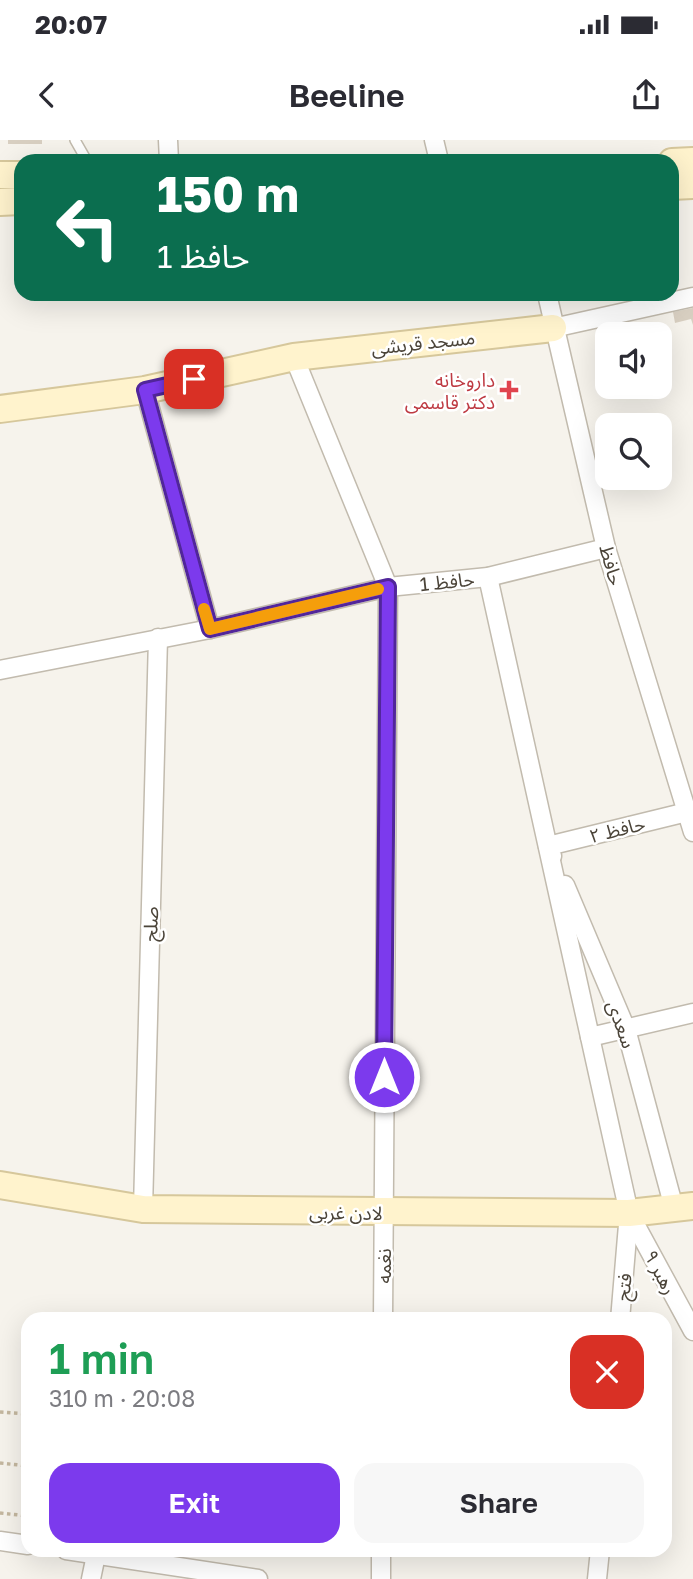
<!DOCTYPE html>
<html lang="en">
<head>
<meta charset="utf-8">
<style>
  body { margin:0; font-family:"Golos Text","Noto Sans Arabic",sans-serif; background:#f7f7f7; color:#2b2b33; height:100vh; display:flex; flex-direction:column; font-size:26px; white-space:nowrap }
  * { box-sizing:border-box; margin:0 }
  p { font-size:23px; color:#7c7c81 }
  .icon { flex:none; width:38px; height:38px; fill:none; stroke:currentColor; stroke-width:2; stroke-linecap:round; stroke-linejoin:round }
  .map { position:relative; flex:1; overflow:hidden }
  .side { position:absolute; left:21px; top:1172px; width:651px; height:245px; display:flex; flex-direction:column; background:#fff; border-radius:21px; box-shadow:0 7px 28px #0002 }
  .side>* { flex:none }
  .hud { position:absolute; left:14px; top:14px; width:665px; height:147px; border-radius:21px; box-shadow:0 7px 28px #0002; background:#0b6e4f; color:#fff; overflow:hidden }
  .tools { position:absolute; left:595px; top:182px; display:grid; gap:14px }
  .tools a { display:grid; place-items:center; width:77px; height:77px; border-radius:14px; background:#fff; box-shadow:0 7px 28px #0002; font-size:35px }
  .pin { position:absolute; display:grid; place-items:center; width:60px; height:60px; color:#fff; margin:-30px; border-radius:14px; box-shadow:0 4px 10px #0006 }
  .me { position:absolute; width:77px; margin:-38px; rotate:0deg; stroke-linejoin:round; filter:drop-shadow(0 0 5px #0008) }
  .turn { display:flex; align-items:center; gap:24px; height:147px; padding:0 28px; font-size:32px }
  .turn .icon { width:91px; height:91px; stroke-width:2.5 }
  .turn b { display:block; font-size:49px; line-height:60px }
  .round { display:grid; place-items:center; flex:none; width:74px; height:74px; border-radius:21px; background:#f7f7f7 }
  .summary { display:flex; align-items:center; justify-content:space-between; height:119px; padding:0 28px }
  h1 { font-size:42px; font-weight:600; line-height:52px; color:#1e9e55 }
  .cta { display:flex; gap:14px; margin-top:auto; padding:14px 28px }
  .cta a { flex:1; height:80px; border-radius:21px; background:#7c3aed; color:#fff; font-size:28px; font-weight:600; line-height:80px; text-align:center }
  .cta a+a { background:#f7f7f7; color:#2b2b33 }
  .status { display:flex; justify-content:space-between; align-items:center; height:49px; padding:0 35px; background:#fff; direction:ltr }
  .status svg { height:19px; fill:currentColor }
  header { display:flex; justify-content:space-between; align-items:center; height:91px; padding:0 28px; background:#fff; font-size:32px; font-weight:600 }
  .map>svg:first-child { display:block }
</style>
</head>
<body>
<div class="status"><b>20:07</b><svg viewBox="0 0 49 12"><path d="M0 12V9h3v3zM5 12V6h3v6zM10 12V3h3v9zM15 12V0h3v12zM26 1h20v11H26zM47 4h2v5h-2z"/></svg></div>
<header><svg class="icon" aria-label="back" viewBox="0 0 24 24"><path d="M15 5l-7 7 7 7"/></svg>Beeline<svg class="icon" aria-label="share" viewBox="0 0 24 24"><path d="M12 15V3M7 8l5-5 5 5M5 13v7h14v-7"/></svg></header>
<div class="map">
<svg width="693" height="1439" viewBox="0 0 693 1439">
  <rect width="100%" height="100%" fill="#f6f3ec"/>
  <!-- building -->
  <g fill="#d8cfc1">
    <rect x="8" y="0" width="34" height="4"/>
    <polygon points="693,168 693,185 691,179 675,183 673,172"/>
  </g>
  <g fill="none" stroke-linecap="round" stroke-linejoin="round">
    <!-- lane casing -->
    <g stroke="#c2bbae" stroke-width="12">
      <polyline id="lane" points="75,0 87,21"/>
    </g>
    <!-- street casing -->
    <g stroke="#c2bbae" stroke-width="21">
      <g id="street">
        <polyline points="168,0 169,21"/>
        <polyline points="434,0 439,21"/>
        <polyline points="547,154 606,408 693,692"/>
        <polyline points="553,188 693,157"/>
        <polyline points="294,217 388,447 383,1180"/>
        <polyline points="145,250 210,489"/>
        <polyline points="488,437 629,1073 693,1191"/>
        <polyline points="0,530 210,489 388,447 488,437 606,408"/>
        <polyline points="552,716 548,706 687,672"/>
        <polyline points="565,745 626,889 674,1068"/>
        <polyline points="590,897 693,873"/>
        <polyline points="143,1069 158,498"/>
        <polyline points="620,1180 629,1073"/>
        <polyline points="0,1401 28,1405"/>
        <polyline points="66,1410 258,1439"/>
        <polyline points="91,1439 96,1415"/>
        <polyline points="381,1439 381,1410"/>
        <polyline points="597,1439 600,1410"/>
      </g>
    </g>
    <!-- secondary casing -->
    <g stroke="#d6c79b" stroke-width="30">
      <g id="secondary">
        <polyline points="672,22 693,21"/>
        <polyline points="0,35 21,35"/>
        <polyline points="672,46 693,45"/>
        <polyline points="0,62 21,61"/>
        <polyline points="0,269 145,250 294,217 553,188"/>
        <polyline points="0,1045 143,1069 629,1073 693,1066"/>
      </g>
    </g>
    <!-- path -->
    <g stroke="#c4b79f" stroke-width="3.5" stroke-dasharray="3.5 3.5" stroke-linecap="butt">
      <polyline points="0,1272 28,1274"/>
      <polyline points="0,1323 28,1326"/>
      <polyline points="0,1373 28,1376"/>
    </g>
    <!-- lane -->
    <use href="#lane" stroke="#fff" stroke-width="9"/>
    <!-- street -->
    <use href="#street" stroke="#fff" stroke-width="18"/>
    <!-- secondary -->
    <use href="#secondary" stroke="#fff3cd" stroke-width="26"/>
  </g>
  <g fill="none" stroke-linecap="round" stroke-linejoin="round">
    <!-- route casing -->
    <g stroke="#51269a" stroke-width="18">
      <polyline id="route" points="194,239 145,250 210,489 388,447 384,937"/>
    </g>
    <!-- route -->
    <use href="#route" stroke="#7c3aed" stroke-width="12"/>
    <!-- slow -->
    <polyline stroke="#f59e0b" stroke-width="12" points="204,469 210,489 378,449"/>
  </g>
  <!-- markers -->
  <path fill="#e0444e" stroke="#fff" stroke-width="2.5" d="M505.5 239.5h7v7h7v7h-7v7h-7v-7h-7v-7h7z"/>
  <g text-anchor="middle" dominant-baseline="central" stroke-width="5" stroke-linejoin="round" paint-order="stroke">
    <!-- street labels -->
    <g font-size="19" fill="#4b4439" stroke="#fff">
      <text transform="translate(423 202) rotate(-6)">مسجد قریشی</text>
      <text transform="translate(612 425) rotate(74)">حافظ</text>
      <text transform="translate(447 441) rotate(-6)">حافظ 1</text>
      <text transform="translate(617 689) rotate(-14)">حافظ ۲</text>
      <text transform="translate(150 784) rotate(-88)">صلح</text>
      <text transform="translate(622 884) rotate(70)">سعدی</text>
      <text transform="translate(346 1072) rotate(1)">لادن غربی</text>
      <text transform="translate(383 1126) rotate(-90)">نغمه</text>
      <text transform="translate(661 1132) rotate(62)">رهبر ۹</text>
      <text transform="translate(623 1147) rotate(-85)">فتح</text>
    </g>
    <!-- health labels -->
    <g font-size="19" fill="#be3a42" stroke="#fff" text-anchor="end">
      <text x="495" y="239">داروخانه<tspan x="495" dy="22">دکتر قاسمی</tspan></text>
    </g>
  </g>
</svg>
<div class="tools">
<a><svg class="icon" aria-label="sound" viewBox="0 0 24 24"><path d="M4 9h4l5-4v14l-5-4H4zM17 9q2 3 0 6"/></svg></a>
<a><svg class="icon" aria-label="search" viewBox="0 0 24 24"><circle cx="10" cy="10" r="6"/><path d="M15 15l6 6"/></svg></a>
</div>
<div class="pin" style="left:194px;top:239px;background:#d93025"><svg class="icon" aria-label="arrive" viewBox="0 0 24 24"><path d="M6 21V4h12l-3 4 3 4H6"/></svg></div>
<svg class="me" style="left:384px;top:937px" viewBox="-20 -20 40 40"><circle r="17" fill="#7c3aed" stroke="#fff" stroke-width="3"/><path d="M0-11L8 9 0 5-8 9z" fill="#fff"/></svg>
<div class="hud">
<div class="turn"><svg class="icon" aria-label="left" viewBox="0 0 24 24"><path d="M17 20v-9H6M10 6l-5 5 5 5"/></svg><div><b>150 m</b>حافظ 1</div></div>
</div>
<section class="side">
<div class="summary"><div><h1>1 min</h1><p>310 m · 20:08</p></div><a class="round" style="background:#d93025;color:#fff"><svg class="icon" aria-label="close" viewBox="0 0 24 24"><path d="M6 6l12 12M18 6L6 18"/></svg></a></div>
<div class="cta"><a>Exit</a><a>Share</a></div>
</section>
</div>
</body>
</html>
